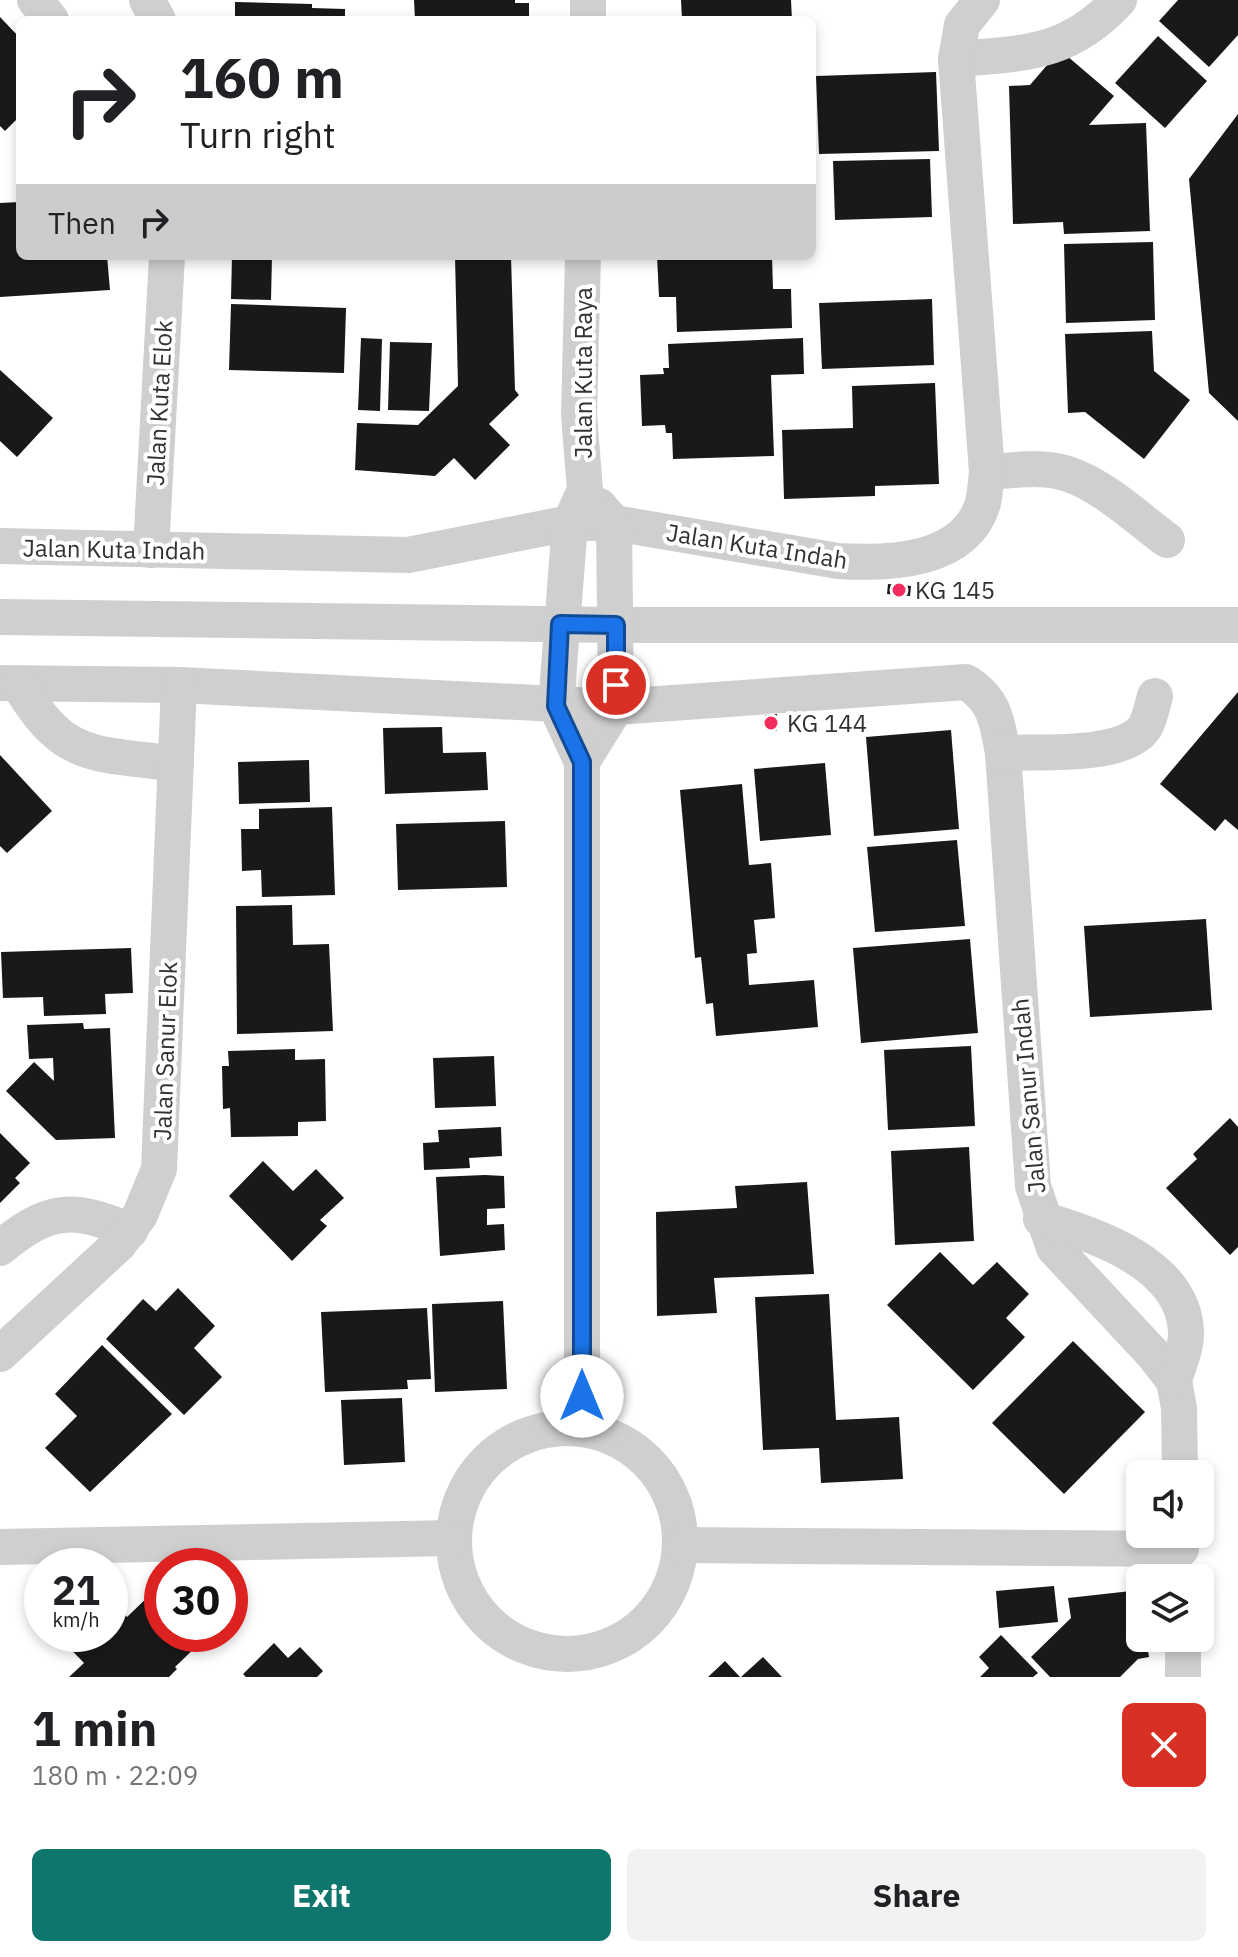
<!DOCTYPE html>
<html lang="en">
<head>
<meta charset="utf-8">
<style>
  body { margin:0; font-family:"IBM Plex Sans",sans-serif; background:#f2f2f2; color:#202124; height:100vh; display:flex; flex-direction:column; font-size:30px; white-space:nowrap }
  * { box-sizing:border-box; margin:0 }
  p { font-size:26px; color:#757577 }
  .icon { flex:none; width:44px; height:44px; fill:none; stroke:currentColor; stroke-width:2; stroke-linecap:round; stroke-linejoin:round }
  .map { position:relative; height:1677px; overflow:hidden }
  .drawer { display:flex; flex-direction:column; background:#fff; flex:1 }
  .drawer>* { flex:none }
  .guide { position:absolute; left:16px; top:16px; width:800px; height:244px; border-radius:12px; box-shadow:0 4px 12px #0003; background:#fff; color:#202124; overflow:hidden }
  .fabs { position:absolute; left:1126px; top:1460px; display:grid; gap:16px }
  .fabs a { display:grid; place-items:center; width:88px; height:88px; border-radius:12px; background:#fff; box-shadow:0 4px 12px #0003; font-size:40px }
  .speed { position:absolute; left:24px; top:1548px; display:flex; gap:16px; font-size:40px; font-weight:700; text-align:center }
  .speed>* { display:grid; place-content:center; width:104px; height:104px; border-radius:50%; background:#fff; box-shadow:0 4px 12px #0003; line-height:1 }
  .speed small { font-size:20px; font-weight:400 }
  .speed .limit { border:12px solid #d22; background:#fff; color:#111 }
  .pin { position:absolute; display:grid; place-items:center; width:68px; height:68px; color:#fff; margin:-34px; border:4px solid #fff; border-radius:50%; box-shadow:0 2px 8px #0007 }
  .me { position:absolute; width:88px; margin:-44px; rotate:0deg; stroke-linejoin:round; filter:drop-shadow(0 0 6px #0008) }
  .turn { display:flex; align-items:center; gap:28px; height:168px; padding:0 32px; font-size:36px }
  .turn .icon { width:104px; height:104px; stroke-width:2.5 }
  .turn b { display:block; font-size:56px; line-height:68px }
  .then { display:flex; align-items:center; height:76px; padding:0 32px; background:#0003; gap:16px; font-size:30px }
  .round { display:grid; place-items:center; flex:none; width:84px; height:84px; border-radius:12px; background:#f2f2f2 }
  .summary { display:flex; align-items:center; justify-content:space-between; height:136px; padding:0 32px }
  h1 { font-size:48px; font-weight:800; line-height:60px }
  .button { display:flex; gap:16px; margin-top:auto; padding:16px 32px }
  .button a { flex:1; height:92px; border-radius:12px; background:#0f766e; color:#fff; font-size:32px; font-weight:800; line-height:92px; text-align:center }
  .button a+a { background:#f2f2f2; color:#202124 }
  .map>svg:first-child { display:block }
</style>
</head>
<body>
<div class="map">
<svg width="1238" height="1677" viewBox="0 0 1238 1677">
  <rect width="100%" height="100%" fill="#fff"/>
  <!-- building -->
  <g fill="#191919">
    <polygon points="414,0 515,0 515,3 529,3 529,20 415,20"/>
    <polygon points="681,0 791,0 792,20 682,20"/>
    <polygon points="1178,0 1238,0 1238,35 1209,67 1159,21"/>
    <polygon points="235,2 312,4 312,8 345,9 345,20 235,20"/>
    <polygon points="0,17 20,38 20,116 5,131 0,126"/>
    <polygon points="1158,36 1207,81 1165,128 1115,83"/>
    <polygon points="1060,50 1114,96 1089,125 1146,123 1150,231 1064,234 1063,222 1013,224 1009,86 1030,85"/>
    <polygon points="936,72 939,151 819,154 816,76"/>
    <polygon points="1238,114 1238,421 1209,393 1189,179"/>
    <polygon points="930,159 932,217 835,220 833,161"/>
    <polygon points="20,202 20,256 107,256 110,290 0,297 0,203"/>
    <polygon points="1153,242 1155,320 1066,323 1064,244"/>
    <polygon points="232,256 272,256 271,300 231,299"/>
    <polygon points="455,256 511,256 515,390 519,395 489,424 510,445 475,480 454,458 435,476 355,470 357,423 418,425 458,386"/>
    <polygon points="657,256 772,256 773,289 791,289 792,328 677,332 676,297 659,297"/>
    <polygon points="932,299 934,365 822,369 819,303"/>
    <polygon points="231,304 346,308 344,373 229,370"/>
    <polygon points="1152,331 1154,371 1190,400 1144,459 1085,412 1068,413 1065,334"/>
    <polygon points="361,338 382,339 380,411 358,410"/>
    <polygon points="803,338 804,374 771,375 774,456 673,459 672,433 666,433 665,425 642,426 640,375 664,374 663,368 669,368 668,344"/>
    <polygon points="390,342 432,343 429,411 388,410"/>
    <polygon points="0,370 53,418 17,457 0,441"/>
    <polygon points="935,383 939,484 875,486 875,496 784,499 782,430 853,428 852,386"/>
    <polygon points="888,584 911,586 910,596 887,594"/>
    <polygon points="1238,692 1238,830 1225,819 1215,831 1160,784"/>
    <polygon points="777,714 777,731 766,731 765,715"/>
    <polygon points="442,727 443,753 486,752 488,790 385,794 383,728"/>
    <polygon points="951,730 959,829 874,836 866,737"/>
    <polygon points="0,755 52,811 7,853 0,846"/>
    <polygon points="309,760 310,802 239,804 238,762"/>
    <polygon points="825,763 831,835 760,841 754,769"/>
    <polygon points="742,784 749,865 771,863 775,918 754,920 757,953 747,954 749,985 814,980 818,1027 716,1036 713,1003 706,1004 701,957 695,958 680,790"/>
    <polygon points="332,807 335,895 262,897 261,870 242,871 241,829 259,829 259,809"/>
    <polygon points="505,821 507,887 398,890 396,824"/>
    <polygon points="957,840 965,926 875,932 867,847"/>
    <polygon points="292,905 293,945 329,944 333,1031 237,1034 236,906"/>
    <polygon points="1206,919 1212,1010 1090,1017 1084,926"/>
    <polygon points="970,939 978,1033 861,1043 853,948"/>
    <polygon points="131,948 133,993 105,994 106,1014 44,1016 43,997 3,998 1,952"/>
    <polygon points="83,1023 84,1029 110,1028 115,1138 56,1140 6,1091 34,1062 54,1081 53,1058 29,1059 27,1025"/>
    <polygon points="971,1046 975,1126 888,1130 884,1050"/>
    <polygon points="295,1049 295,1060 325,1059 326,1121 298,1122 298,1136 231,1137 230,1108 223,1109 222,1066 229,1066 228,1051"/>
    <polygon points="494,1056 496,1106 435,1108 433,1058"/>
    <polygon points="1230,1118 1238,1127 1238,1247 1230,1255 1166,1188 1197,1159 1193,1154"/>
    <polygon points="501,1127 502,1156 469,1158 470,1168 424,1170 423,1143 439,1142 438,1130"/>
    <polygon points="0,1133 30,1163 15,1178 20,1183 0,1203"/>
    <polygon points="969,1147 974,1241 895,1245 891,1151"/>
    <polygon points="263,1161 293,1191 316,1169 344,1198 320,1220 327,1226 292,1261 229,1196"/>
    <polygon points="485,1175 504,1176 505,1208 487,1209 487,1225 504,1224 505,1250 440,1256 436,1177"/>
    <polygon points="807,1182 814,1274 714,1278 717,1313 657,1316 656,1212 737,1208 735,1186"/>
    <polygon points="940,1252 973,1285 997,1262 1029,1294 1006,1318 1025,1337 973,1390 887,1305"/>
    <polygon points="178,1288 215,1326 194,1348 222,1377 184,1415 106,1339 143,1299 156,1311"/>
    <polygon points="829,1294 836,1420 899,1417 903,1479 821,1483 819,1448 763,1450 755,1297"/>
    <polygon points="503,1301 507,1389 435,1392 432,1304"/>
    <polygon points="427,1308 431,1379 407,1380 408,1389 325,1392 321,1312"/>
    <polygon points="1073,1341 1145,1412 1064,1494 992,1423"/>
    <polygon points="102,1345 172,1414 90,1492 45,1448 77,1416 55,1394"/>
    <polygon points="402,1398 405,1462 344,1465 341,1400"/>
    <polygon points="1054,1586 1058,1622 999,1628 996,1591"/>
    <polygon points="1140,1590 1140,1638 1146,1638 1149,1657 1138,1659 1120,1677 1050,1677 1031,1657 1071,1618 1068,1598"/>
    <polygon points="153,1592 162,1601 162,1634 194,1634 201,1642 175,1667 177,1669 169,1677 69,1677 84,1663 56,1634 110,1634 110,1599 127,1617"/>
    <polygon points="1001,1635 1038,1673 1033,1677 980,1677 989,1668 979,1657"/>
    <polygon points="274,1643 288,1658 300,1647 323,1671 317,1677 246,1677 243,1674"/>
    <polygon points="763,1657 782,1677 741,1677"/>
    <polygon points="725,1661 740,1677 708,1677"/>
  </g>
  <g fill="none" stroke-linecap="round" stroke-linejoin="round">
    <!-- minor -->
    <g stroke="#cfcfcf" stroke-width="36">
      <polyline points="35,0 51,20"/>
      <polyline points="147,0 158,20"/>
      <polyline points="588,20 588,0"/>
      <path d="M956,59C1025,53 1068,55 1119,0"/>
      <path d="M987,472C1013,471 1043,465 1068,474C1104,486 1137,518 1167,540"/>
      <path d="M0,546L408,555L570,523H614L838,561C887,564 965,563 983,503C985,493 986,482 987,472L956,59L962,25L982,0"/>
      <polyline points="151,550 167,256"/>
      <polyline points="0,617 616,625 1238,625"/>
      <path d="M0,683L179,685L616,707L966,682C995,700 997,721 1003,753L1033,1186L1054,1248L1153,1354L1174,1381L1179,1408L1180,1474"/>
      <path d="M18,683C65,762 92,752 176,764"/>
      <path d="M1003,753C1039,751 1116,758 1142,731C1149,723 1152,707 1155,696"/>
      <polyline points="582,762 616,707 614,523 599,506"/>
      <path d="M1041,1219C1094,1234 1184,1264 1186,1332C1187,1347 1178,1366 1174,1381"/>
      <path d="M0,1248C48,1208 73,1206 130,1231"/>
      <polyline points="0,1354 119,1244 140,1215 159,1169 179,685"/>
      <circle cx="567" cy="1541" r="113"/>
      <polyline points="582,1428 582,762 556,706 570,523 585,490 579,415 583,256"/>
      <polyline points="681,1545 1181,1549"/>
      <polyline points="0,1547 453,1538"/>
      <polyline points="1183,1677 1183,1638"/>
    </g>
  </g>
  <g fill="none" stroke-linecap="round" stroke-linejoin="round">
    <!-- route casing -->
    <g stroke="#114b97" stroke-width="20">
      <polyline id="route" points="582,1396 582,762 556,706 560,624 616,625 616,685"/>
    </g>
    <!-- route -->
    <use href="#route" stroke="#1a73e8" stroke-width="14"/>
  </g>
  <!-- markers -->
  <g fill="#f22c5d" stroke="#fff" stroke-width="3">
    <circle cx="899" cy="590" r="8"/>
    <circle cx="771" cy="723" r="8"/>
  </g>
  <g text-anchor="middle" dominant-baseline="central" stroke-width="8" stroke-linejoin="round" paint-order="stroke">
    <!-- street labels -->
    <g font-size="24" fill="#323232" stroke="#fff">
      <text transform="translate(583 373) rotate(-90)">Jalan Kuta Raya</text>
      <text transform="translate(159 403) rotate(-87)">Jalan Kuta Elok</text>
      <text transform="translate(757 546) rotate(9)">Jalan Kuta Indah</text>
      <text transform="translate(114 549) rotate(1)">Jalan Kuta Indah</text>
      <text transform="translate(165 1051) rotate(-88)">Jalan Sanur Elok</text>
      <text transform="translate(1028 1096) rotate(-95)">Jalan Sanur Indah</text>
    </g>
    <!-- poi labels -->
    <g font-size="24" fill="#323232" stroke="#fff" text-anchor="start">
      <text x="915" y="590">KG 145</text>
      <text x="787" y="723">KG 144</text>
    </g>
  </g>
</svg>
<div class="fabs">
<a><svg class="icon" aria-label="sound" viewBox="0 0 24 24"><path d="M4 9h4l5-4v14l-5-4H4zM17 9q2 3 0 6"/></svg></a>
<a><svg class="icon" aria-label="layers" viewBox="0 0 24 24"><path d="M12 4l9 5-9 5-9-5zM3 14l9 5 9-5"/></svg></a>
</div>
<div class="speed"><div>21<small>km/h</small></div><div class="limit">30</div></div>
<div class="pin" style="left:616px;top:685px;background:#d93025"><svg class="icon" aria-label="arrive" viewBox="0 0 24 24"><path d="M6 21V4h12l-3 4 3 4H6"/></svg></div>
<svg class="me" style="left:582px;top:1396px" viewBox="-20 -20 40 40"><circle r="19" fill="#fff"/><path d="M0-13L10 11 0 6-10 11z" fill="#1a73e8"/></svg>
<div class="guide">
<div class="turn"><svg class="icon" aria-label="right" viewBox="0 0 24 24"><path d="M7 20v-9h11M14 6l5 5-5 5"/></svg><div><b>160 m</b>Turn right</div></div>
<div class="then">Then<svg class="icon" aria-label="right" viewBox="0 0 24 24"><path d="M7 20v-9h11M14 6l5 5-5 5"/></svg></div>
</div>
</div>
<section class="drawer">
<div class="summary"><div><h1>1 min</h1><p>180 m · 22:09</p></div><a class="round" style="background:#d93025;color:#fff"><svg class="icon" aria-label="close" viewBox="0 0 24 24"><path d="M6 6l12 12M18 6L6 18"/></svg></a></div>
<div class="button"><a>Exit</a><a>Share</a></div>
</section>
</body>
</html>
